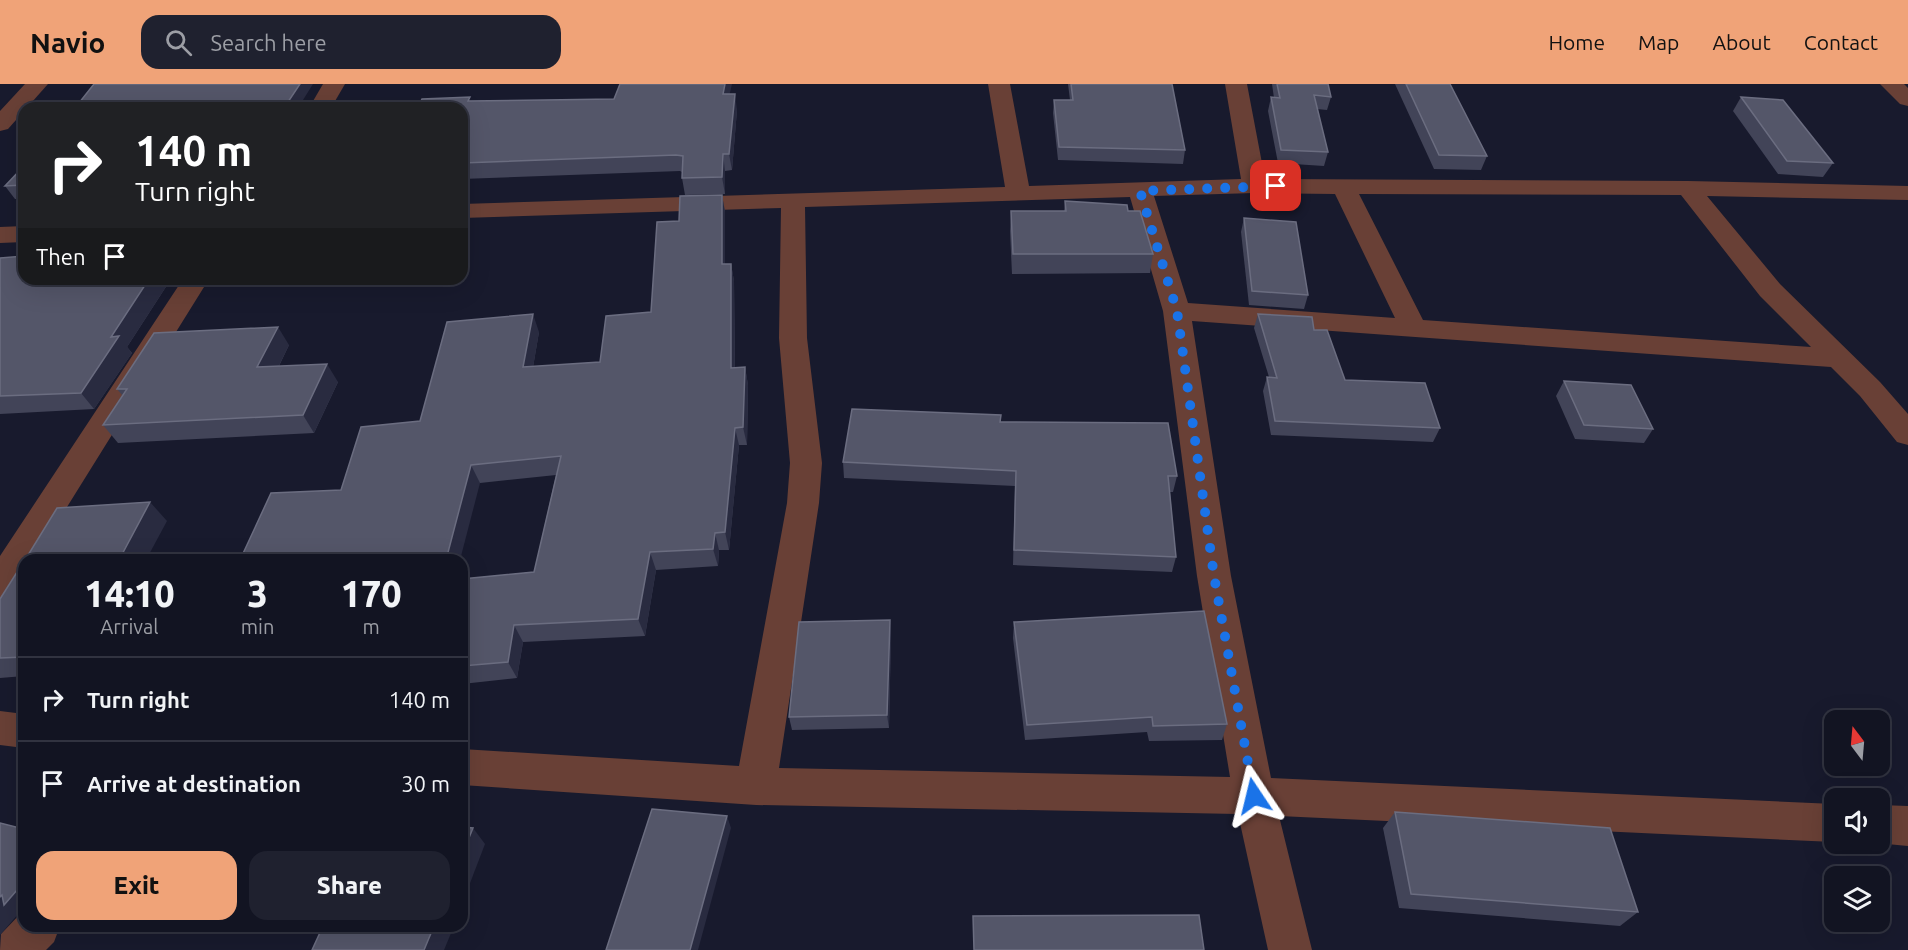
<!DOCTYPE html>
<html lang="en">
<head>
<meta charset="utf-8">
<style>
  body { margin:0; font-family:Ubuntu,sans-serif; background:#1f212f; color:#f1f3f6; height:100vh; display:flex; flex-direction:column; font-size:22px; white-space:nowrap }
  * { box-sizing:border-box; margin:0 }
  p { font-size:20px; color:#9c9ea5 }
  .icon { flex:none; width:33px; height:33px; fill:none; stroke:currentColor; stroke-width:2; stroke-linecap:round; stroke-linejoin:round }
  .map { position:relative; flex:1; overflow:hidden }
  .side { position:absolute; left:18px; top:470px; width:450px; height:378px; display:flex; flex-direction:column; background:#121422; border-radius:18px; box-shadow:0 6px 24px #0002,0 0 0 2px #313340 }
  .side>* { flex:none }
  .banner { position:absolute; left:18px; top:18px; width:450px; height:183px; border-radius:18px; box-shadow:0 6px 24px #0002,0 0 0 2px #313340; background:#202124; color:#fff; overflow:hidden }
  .needle { width:39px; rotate:344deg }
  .buttons { position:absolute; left:1824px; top:626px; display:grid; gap:12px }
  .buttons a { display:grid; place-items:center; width:66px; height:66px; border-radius:12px; background:#121422; box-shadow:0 6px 24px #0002,0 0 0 2px #313340; font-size:30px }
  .pin { position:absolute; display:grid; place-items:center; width:51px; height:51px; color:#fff; margin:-26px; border-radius:12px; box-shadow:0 3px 9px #0006 }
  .me { position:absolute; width:66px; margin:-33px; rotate:350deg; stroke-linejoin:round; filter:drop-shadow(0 0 4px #0008) }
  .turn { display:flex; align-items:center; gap:21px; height:126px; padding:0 18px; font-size:27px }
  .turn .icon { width:78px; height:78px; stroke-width:2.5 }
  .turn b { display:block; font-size:42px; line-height:51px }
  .then { display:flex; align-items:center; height:57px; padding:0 18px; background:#0003; gap:12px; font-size:22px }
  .eta { display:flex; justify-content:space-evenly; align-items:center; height:102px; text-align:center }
  .eta b { font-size:36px; font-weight:800; line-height:42px }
  .action { display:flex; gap:12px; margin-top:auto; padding:12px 18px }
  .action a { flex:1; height:69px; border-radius:18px; background:#f0a378; color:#111; font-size:24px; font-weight:800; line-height:69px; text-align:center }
  .action a+a { background:#1f212f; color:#f1f3f6 }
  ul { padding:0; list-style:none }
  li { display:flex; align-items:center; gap:18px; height:84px; padding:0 18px; border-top:2px solid #313340 }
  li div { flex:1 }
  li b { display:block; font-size:22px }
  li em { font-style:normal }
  header { display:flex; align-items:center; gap:36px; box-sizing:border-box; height:84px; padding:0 30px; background:#f0a378; color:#111 }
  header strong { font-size:28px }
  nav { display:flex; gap:33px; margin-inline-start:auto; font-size:21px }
  .search { width:420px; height:54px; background:#1f212f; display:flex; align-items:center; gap:15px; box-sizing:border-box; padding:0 21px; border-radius:18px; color:#9c9ea5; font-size:22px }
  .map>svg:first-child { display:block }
</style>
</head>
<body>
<header>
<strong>Navio</strong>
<div class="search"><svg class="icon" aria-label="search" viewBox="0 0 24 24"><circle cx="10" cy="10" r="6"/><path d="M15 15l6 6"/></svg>Search here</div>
<nav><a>Home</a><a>Map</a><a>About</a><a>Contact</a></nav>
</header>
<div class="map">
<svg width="1908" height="866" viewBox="0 0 1908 866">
  <rect width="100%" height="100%" fill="#181a2d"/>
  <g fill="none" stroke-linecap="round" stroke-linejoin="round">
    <!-- minor -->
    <g fill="#694036" fill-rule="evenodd">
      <polygon points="25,0 48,0 8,45 0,47 0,27"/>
      <polygon points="323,0 345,0 331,24 309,24"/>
      <path d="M988,0H1010L1029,102L1241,95L1225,0H1247L1265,95L1688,97L1908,102V116L1707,112L1780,200L1880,298L1908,330V361L1897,358L1860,312L1831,283L1192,237L1231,492L1271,694L1834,720V758L1279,732L1312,866H1268L1238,730L756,721L462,701V665L739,682L787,419L790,379L779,254L781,124L462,134V120L1005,103ZM1254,109L1335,110L1395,234L1188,219L1154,112ZM1359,110L1681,111L1760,212L1811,263L1423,236ZM1130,113L1163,227L1197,492L1230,693L779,684L819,419L822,379L807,254L805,123Z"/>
      <polygon points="1880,0 1904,0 1908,4 1908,22 1900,20"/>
      <polygon points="24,142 24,158 0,159 0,143"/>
      <path d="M183,195H209L34,476H24C24,495 19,509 0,515V472Z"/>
      <polygon points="0,627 24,630 24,664 0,661"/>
      <polygon points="1880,721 1908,722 1908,762 1876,759 1880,759"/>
      <polygon points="24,826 24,842 60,842 54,858 46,866 0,866 1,850"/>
    </g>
  </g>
  <!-- wall -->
  <g fill="#424458">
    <polygon points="1068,0 1172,0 1185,66 1183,80 1058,76 1053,29 1054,16 1070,16"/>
    <polygon points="1272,0 1328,0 1331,13 1327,26 1317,25 1328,68 1324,82 1278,79 1268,27 1271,13 1274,14"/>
    <polygon points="1395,0 1450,0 1487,72 1481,86 1434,85"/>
    <polygon points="729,10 737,26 732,86 725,87 725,110 685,111 682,94 682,88 680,87 462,95 462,24 420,19 614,15"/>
    <polygon points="1741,13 1833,79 1823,93 1778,90 1733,27"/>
    <polygon points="24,82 24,115 15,115 5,102"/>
    <polygon points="722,111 725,128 725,180 731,180 734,197 735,284 745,283 748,301 747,361 739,361 729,466 719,466 718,482 656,486 645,552 523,558 517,594 462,600 462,495 534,488 556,391 480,399 341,406 420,337 539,248 533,283 600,278 651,228 679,137"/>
    <polygon points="1065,117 1128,127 1153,170 1150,189 1012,190 1010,147 1011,127 1064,127"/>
    <polygon points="1244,134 1308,211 1304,225 1249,221 1241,148"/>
    <polygon points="0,174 24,195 171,195 127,263 132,269 94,325 0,330"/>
    <polygon points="1258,230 1314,246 1345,296 1440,344 1433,358 1271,351 1263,307 1267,293 1269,293 1254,244"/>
    <polygon points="289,261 279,282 338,298 314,349 118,359 103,341 122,311 117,305"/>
    <polygon points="1564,297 1653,345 1644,359 1575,355 1556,312"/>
    <polygon points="843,378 1177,392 1173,408 1170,408 1176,473 1172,488 1013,481 1015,402 844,394"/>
    <polygon points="24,477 24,592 0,594 0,515"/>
    <polygon points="1014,538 1227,640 1222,656 1149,657 1147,648 1025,656 1013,554"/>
    <polygon points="891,549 889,644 792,646 789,633"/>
    <polygon points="1395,728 1638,828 1620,842 1399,824 1383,744"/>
  </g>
  <!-- shaded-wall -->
  <g fill="#292b40">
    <polygon points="300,0 313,0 298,24 284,24"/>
    <polygon points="725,0 732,0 726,26 723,10"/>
    <polygon points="735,10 737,26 732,86 729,70"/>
    <polygon points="723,70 725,87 725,110 722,93"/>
    <polygon points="722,111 725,128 725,198 722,180"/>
    <polygon points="731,180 734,197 735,302 731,284"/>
    <polygon points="149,195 171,195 127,263 132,269 94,325 81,309 111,253"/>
    <polygon points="533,230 539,248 530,301 523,283"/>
    <polygon points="278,243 289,261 269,302 257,283"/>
    <polygon points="327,280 338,298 314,349 303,331"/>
    <polygon points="745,283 748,301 747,361 743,343"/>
    <polygon points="735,344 739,361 729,466 725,448"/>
    <polygon points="471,381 480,399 460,476 446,476"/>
    <polygon points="150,418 167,437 146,476 119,476"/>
    <polygon points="715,449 719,466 718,482 713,465"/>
    <polygon points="650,468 656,486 645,552 638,535"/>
    <polygon points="890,536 891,549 889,644 887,631"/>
    <polygon points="514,541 523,558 517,594 508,578"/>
    <polygon points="727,732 731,744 698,866 690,866"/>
    <polygon points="473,744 485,760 462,820 462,771"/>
    <polygon points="24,798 24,832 19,829 0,851 0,813 2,811"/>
    <polygon points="434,842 454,842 444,866 424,866"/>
  </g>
  <!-- building -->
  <g fill="#545669" stroke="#6b6d80" stroke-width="1.5">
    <polygon points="94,0 300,0 284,24 75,24"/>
    <polygon points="620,0 725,0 723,10 735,10 729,70 723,70 722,93 682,94 683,72 676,71 462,79 462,24 340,24 340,23 420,19 422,15 470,13 468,17 614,15"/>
    <polygon points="1071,0 1172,0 1185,66 1059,63 1054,16 1073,16"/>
    <polygon points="1277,0 1328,0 1331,13 1314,11 1328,68 1281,66 1271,13 1280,14"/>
    <polygon points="1406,0 1450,0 1487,72 1439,71"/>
    <polygon points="1741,13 1783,16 1833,79 1787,77"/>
    <polygon points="24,82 24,101 5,102"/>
    <polygon points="722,111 722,180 731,180 731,284 745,283 743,343 735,344 725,448 715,449 713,465 650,468 638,535 514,541 508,578 462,582 462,495 534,488 561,372 471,381 446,476 240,476 271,409 341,406 361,343 420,337 447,238 533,230 523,283 600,278 606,232 651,228 657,138 679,137 680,112"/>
    <polygon points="1065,117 1127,121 1128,127 1140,127 1153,170 1013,170 1011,127 1066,127"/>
    <polygon points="1244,134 1296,138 1308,211 1252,207"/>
    <polygon points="24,172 24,195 149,195 111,253 119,252 81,309 0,312 0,174"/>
    <polygon points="1258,230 1312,233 1314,246 1327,246 1345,296 1425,299 1440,344 1275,337 1267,293 1277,294"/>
    <polygon points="278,243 257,283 327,280 303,331 103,341 127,305 117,305 154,249"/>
    <polygon points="1564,297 1631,301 1653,345 1584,341"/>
    <polygon points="852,325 1001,331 1000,338 1168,339 1177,392 1168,392 1176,473 1014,466 1016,387 843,378"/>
    <polygon points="150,418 119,476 25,476 57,424"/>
    <polygon points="24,477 24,573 0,574 0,515"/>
    <polygon points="1204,527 1227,640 1153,642 1152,633 1027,641 1014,538"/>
    <polygon points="890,536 887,631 789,633 799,538"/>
    <polygon points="652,725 727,732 690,866 606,866"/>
    <polygon points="1395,728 1610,744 1638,828 1411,810"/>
    <polygon points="0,739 24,745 24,798 4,821 2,811 0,813"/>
    <polygon points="462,743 473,744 462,771"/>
    <polygon points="1199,831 1204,866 974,866 973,832"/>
    <polygon points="323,842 434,842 424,866 312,866"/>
  </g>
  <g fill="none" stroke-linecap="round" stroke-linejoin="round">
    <!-- route -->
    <polyline stroke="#1a73e8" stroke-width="10" stroke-dasharray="0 18" points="1254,712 1214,492 1177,227 1140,107 1276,102"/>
  </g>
</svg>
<div class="buttons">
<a><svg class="needle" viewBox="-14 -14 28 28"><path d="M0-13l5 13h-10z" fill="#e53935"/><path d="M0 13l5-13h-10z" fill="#9c9ea5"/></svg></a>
<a><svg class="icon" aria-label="sound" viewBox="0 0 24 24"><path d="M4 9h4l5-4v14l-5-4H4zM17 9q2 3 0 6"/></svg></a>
<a><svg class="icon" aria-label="layers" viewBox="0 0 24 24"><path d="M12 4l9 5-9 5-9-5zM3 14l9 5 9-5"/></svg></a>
</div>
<div class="pin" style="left:1276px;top:102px;background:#d93025"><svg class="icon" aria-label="arrive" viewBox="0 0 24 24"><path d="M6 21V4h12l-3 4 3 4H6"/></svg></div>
<svg class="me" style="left:1254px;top:712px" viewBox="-20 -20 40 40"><path d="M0-17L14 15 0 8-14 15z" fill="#1a73e8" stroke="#fff" stroke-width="4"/></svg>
<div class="banner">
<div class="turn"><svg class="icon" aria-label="right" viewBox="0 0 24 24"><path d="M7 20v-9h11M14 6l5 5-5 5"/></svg><div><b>140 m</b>Turn right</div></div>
<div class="then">Then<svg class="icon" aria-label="arrive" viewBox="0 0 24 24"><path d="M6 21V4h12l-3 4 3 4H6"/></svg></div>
</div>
<section class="side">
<div class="eta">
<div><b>14:10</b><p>Arrival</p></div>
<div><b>3</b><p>min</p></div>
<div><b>170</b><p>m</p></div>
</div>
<ul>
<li><svg class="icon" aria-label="right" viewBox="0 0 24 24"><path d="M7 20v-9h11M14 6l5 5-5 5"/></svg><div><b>Turn right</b></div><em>140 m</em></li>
<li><svg class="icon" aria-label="arrive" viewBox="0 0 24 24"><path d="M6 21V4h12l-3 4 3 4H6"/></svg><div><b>Arrive at destination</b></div><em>30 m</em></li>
</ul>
<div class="action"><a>Exit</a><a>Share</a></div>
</section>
</div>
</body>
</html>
